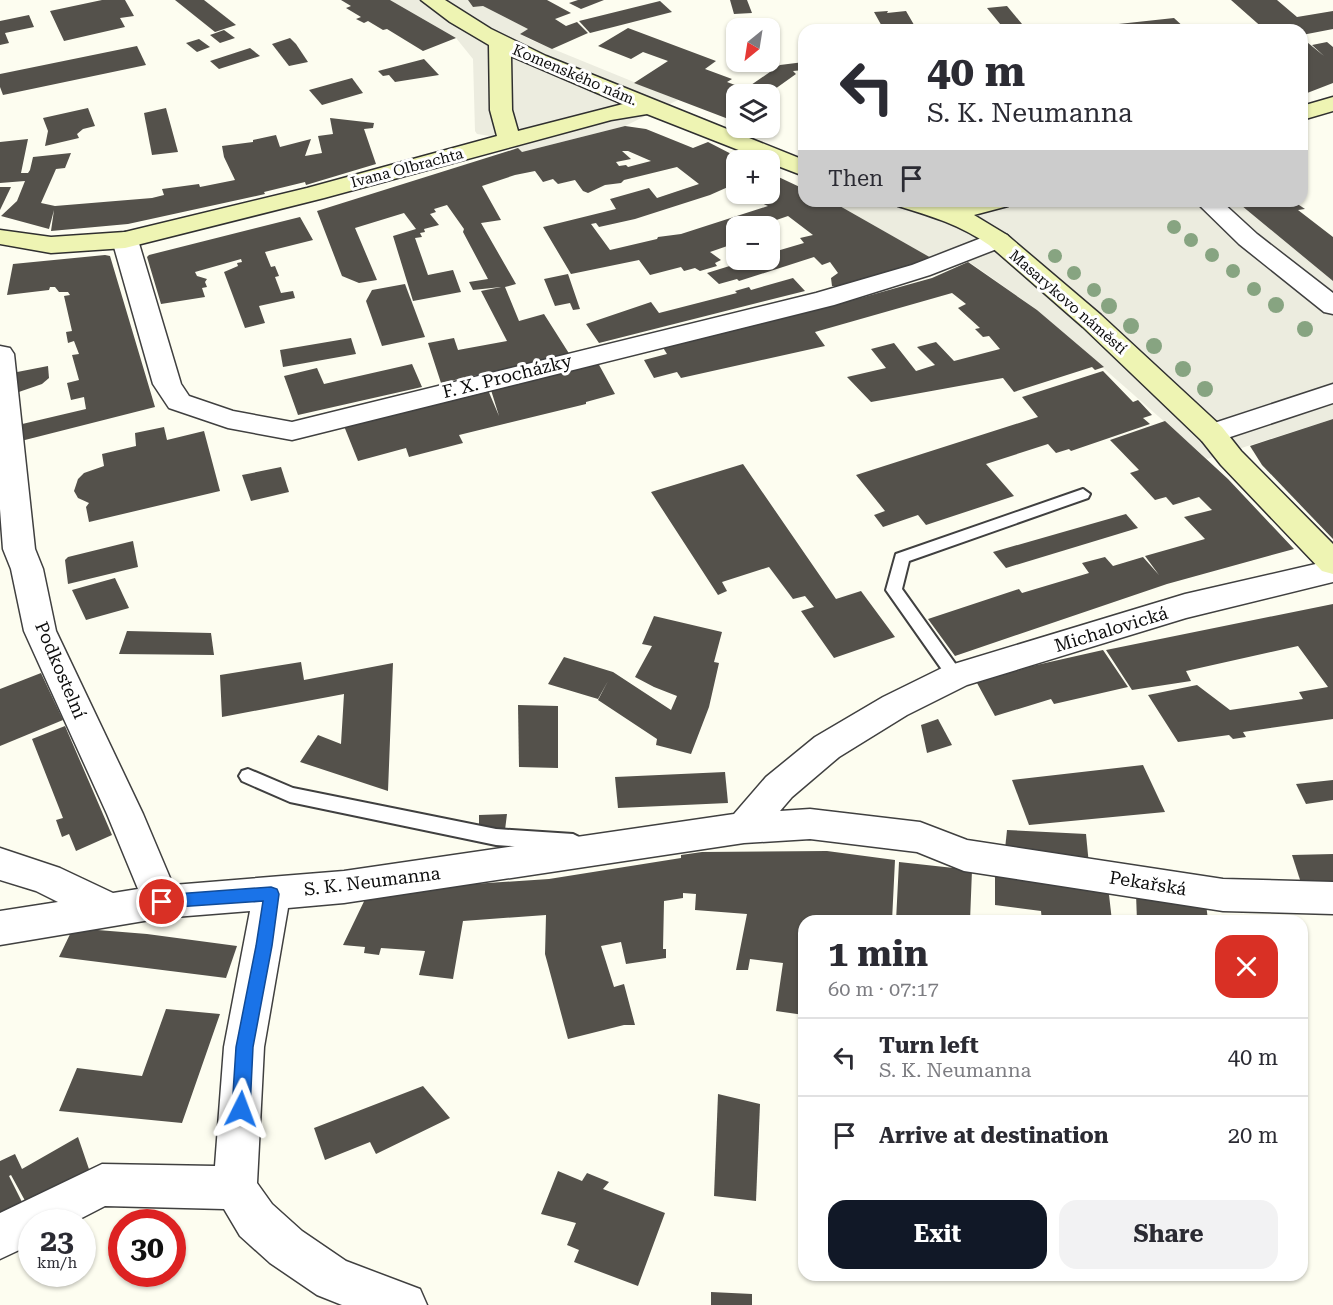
<!DOCTYPE html>
<html lang="en">
<head>
<meta charset="utf-8">
<style>
  body { margin:0; font-family:"Roboto Serif",serif; background:#f2f2f3; color:#2b2b33; height:100vh; display:flex; flex-direction:column; font-size:22px; white-space:nowrap }
  * { box-sizing:border-box; margin:0 }
  p { font-size:20px; color:#7c7c81 }
  .icon { flex:none; width:33px; height:33px; fill:none; stroke:currentColor; stroke-width:2; stroke-linecap:round; stroke-linejoin:round }
  .map { position:relative; flex:1; overflow:hidden }
  .details { position:absolute; left:798px; top:915px; width:510px; height:366px; display:flex; flex-direction:column; background:#fff; border-radius:18px; box-shadow:0 2px 4px #0004 }
  .details>* { flex:none }
  .hud { position:absolute; left:798px; top:24px; width:510px; height:183px; border-radius:18px; box-shadow:0 2px 4px #0004; background:#fff; color:#2b2b33; overflow:hidden }
  .needle { width:39px; rotate:210deg }
  .fabs { position:absolute; left:726px; top:18px; display:grid; gap:12px }
  .fabs a { display:grid; place-items:center; width:54px; height:54px; border-radius:12px; background:#fff; box-shadow:0 2px 4px #0004; font-size:30px }
  .speed { position:absolute; left:18px; top:1209px; display:flex; gap:12px; font-size:30px; font-weight:700; text-align:center }
  .speed>* { display:grid; place-content:center; width:78px; height:78px; border-radius:50%; background:#fff; box-shadow:0 2px 4px #0004; line-height:1 }
  .speed small { font-size:15px; font-weight:400 }
  .speed .limit { border:9px solid #d22; background:#fff; color:#111 }
  .pin { position:absolute; display:grid; place-items:center; width:51px; height:51px; color:#fff; margin:-26px; border:3px solid #fff; border-radius:50%; box-shadow:0 2px 6px #0007 }
  .me { position:absolute; width:66px; margin:-33px; rotate:3deg; stroke-linejoin:round; filter:drop-shadow(0 0 4px #0008) }
  .turn { display:flex; align-items:center; gap:21px; height:126px; padding:0 30px; font-size:27px }
  .turn .icon { width:78px; height:78px; stroke-width:2.5 }
  .turn b { display:block; font-size:42px; line-height:51px }
  .then { display:flex; align-items:center; height:57px; padding:0 30px; background:#0003; gap:12px; font-size:22px }
  .round { display:grid; place-items:center; flex:none; width:63px; height:63px; border-radius:18px; background:#f2f2f3 }
  .headline { display:flex; align-items:center; justify-content:space-between; height:102px; padding:0 30px }
  h1 { font-size:36px; font-weight:700; line-height:45px }
  .action { display:flex; gap:12px; margin-top:auto; padding:12px 30px }
  .action a { flex:1; height:69px; border-radius:18px; background:#111827; color:#fff; font-size:24px; font-weight:700; line-height:69px; text-align:center }
  .action a+a { background:#f2f2f3; color:#2b2b33 }
  ul { padding:0; list-style:none }
  li { display:flex; align-items:center; gap:18px; height:78px; padding:0 30px; border-top:2px solid #e1e1e2 }
  li div { flex:1 }
  li b { display:block; font-size:22px }
  li em { font-style:normal }
  .map>svg:first-child { display:block }
</style>
</head>
<body>
<div class="map">
<svg width="1333" height="1305" viewBox="0 0 1333 1305">
  <rect width="100%" height="100%" fill="#fdfdf0"/>
  <!-- plaza -->
  <g fill="#ececdf">
    <polygon points="390,0 468,0 473,7 483,6 528,29 520,34 531,40 678,100 625,126 522,152 513,147 509,139 477,134 475,131 473,59 456,38"/>
    <polygon points="831,201 1236,201 1333,281 1333,419 1207,459 1037,310 968,261 950,269"/>
  </g>
  <!-- building -->
  <g fill="#54514b" fill-rule="evenodd">
    <polygon points="102,0 125,0 134,16 120,18 125,27 64,41 50,11"/>
    <polygon points="175,0 204,0 236,25 215,32"/>
    <polygon points="341,0 390,0 456,38 423,51 387,29 383,30 368,21 364,23 356,19 361,17 346,8 351,6"/>
    <polygon points="468,0 547,0 571,13 555,19 566,26 577,22 588,33 552,49 520,34 528,29 483,6 473,7"/>
    <polygon points="578,0 604,0 581,9 569,3"/>
    <polygon points="730,0 747,0 752,13 734,14"/>
    <polygon points="1231,0 1277,0 1297,17 1333,11 1333,29 1302,35 1302,30 1265,30"/>
    <polygon points="660,1 672,12 590,33 579,21"/>
    <polygon points="1007,6 1027,30 1005,30 987,8"/>
    <polygon points="888,11 887,13 906,11 917,30 884,30 874,12"/>
    <polygon points="29,15 34,27 5,33 9,43 0,45 0,21"/>
    <polygon points="1174,18 1187,30 1103,30 1100,26"/>
    <polygon points="628,28 716,61 705,69 732,79 727,82 759,94 736,94 736,117 731,120 634,83 668,61 643,52 631,59 598,46"/>
    <polygon points="224,30 235,38 220,43 210,35"/>
    <polygon points="290,38 296,44 308,62 289,66 272,44"/>
    <polygon points="1302,38 1324,56 1312,45 1327,42 1333,47 1333,83 1302,95 1302,65 1306,64 1302,61"/>
    <polygon points="199,39 210,47 197,52 186,43"/>
    <polygon points="137,46 146,65 3,95 0,87 0,74"/>
    <polygon points="250,48 260,56 219,69 210,61"/>
    <polygon points="424,59 439,75 395,82 389,75 383,76 378,71"/>
    <polygon points="804,62 804,70 793,71 796,74 768,94 751,85 780,65"/>
    <polygon points="352,78 363,93 322,105 309,90"/>
    <polygon points="88,108 95,126 83,129 77,134 79,138 45,146 48,131 43,118"/>
    <polygon points="166,108 178,152 152,155 144,113"/>
    <polygon points="330,118 374,123 373,128 364,129 376,164 306,185 305,182 264,192 265,194 128,224 51,231 54,210 49,229 1,216 17,201 25,181 0,183 0,142 28,139 21,173 28,173 30,170 33,157 71,153 65,168 56,169 41,203 55,206 152,198 164,195 162,189 199,184 200,187 235,180 224,157 222,146 253,142 253,140 276,135 280,147 311,139 305,156 322,153 318,136 333,134"/>
    <path d="M625,126L646,129L693,148L708,142L743,160H736V191L728,187L710,195L635,219L599,227L596,223L591,224L610,250L657,239L658,237L681,234L768,206L742,194H770V173L804,189V201H831L933,259L846,287L832,286L831,278L838,273L830,262L822,265L814,257L739,281L737,279L719,284L707,273L749,260H770V253L804,243L800,238L813,235L788,216L759,226H736V243L710,252L721,260L715,263L717,266L700,271L695,268L684,271L681,267L650,275L639,260L571,274L543,227L616,209L610,199L649,188L657,198L699,184L677,167L624,180L621,183L605,185L588,193L583,191L575,180L558,184L553,179L543,182L535,171L515,175L482,186L501,220L481,223L516,284L505,287L519,321L544,314L570,355L441,383L428,343L454,338L458,350L507,341L481,291L501,287L473,290L469,282L488,279L463,232L464,229L447,205L434,209L436,212L430,214L439,225L424,229L425,232L420,233L422,237L415,238L428,275L453,270L461,292L413,301L393,236L416,229L404,213L355,228L377,280L359,283L342,276L317,211L518,148L522,152ZM622,151H628L651,161L628,167L626,165L619,166L616,162L631,159Z"/>
    <polygon points="0,187 11,187 0,210"/>
    <polygon points="1236,201 1293,201 1305,209 1298,210 1333,237 1333,281"/>
    <polygon points="300,217 313,240 265,252 271,267 275,266 279,276 275,277 281,293 293,291 295,298 259,306 265,323 245,328 224,272 238,266 237,263 242,262 241,259 195,272 197,276 207,279 205,282 207,287 202,288 205,297 161,304 147,257 149,255"/>
    <polygon points="105,255 110,256 155,407 21,441 18,425 86,409 84,397 71,400 67,383 79,380 72,355 79,354 74,341 68,343 66,332 72,331 64,296 70,295 68,292 59,292 55,287 50,287 49,290 7,295 13,264"/>
    <polygon points="968,262 1037,310 1104,367 1095,370 1092,367 1014,392 1003,378 871,402 847,377 886,368 871,349 894,343 916,371 935,365 917,347 936,342 954,361 1000,349 989,336 983,337 975,329 980,328 958,308 966,304 952,293 815,332 825,346 681,378 677,372 654,378 644,360 667,354 662,346 835,305 932,278"/>
    <polygon points="568,274 580,309 573,310 570,303 555,306 544,279"/>
    <polygon points="793,278 805,291 599,343 586,324 651,302 659,313 737,293 735,291 749,287 751,290"/>
    <polygon points="405,284 425,337 382,346 366,301 372,290"/>
    <polygon points="351,338 356,354 283,367 280,350"/>
    <polygon points="598,363 615,394 586,402 586,404 459,435 463,443 409,457 406,448 358,461 344,426 488,390 499,416 491,390"/>
    <polygon points="412,364 422,387 298,415 284,376 317,368 324,384"/>
    <polygon points="48,366 49,378 42,384 13,394 12,373"/>
    <polygon points="1103,371 1133,402 1138,400 1152,415 1143,418 1150,424 1071,451 1069,449 1056,453 1048,444 986,464 1014,496 926,525 918,515 883,527 874,515 885,511 856,475 1038,417 1022,397"/>
    <polygon points="1333,419 1333,539 1262,465 1250,446"/>
    <polygon points="1165,421 1228,479 1294,549 1167,584 955,656 928,619 1019,589 1022,593 1089,573 1082,563 1105,557 1113,566 1143,557 1159,575 1145,556 1205,539 1184,517 1212,510 1199,497 1173,505 1166,497 1155,500 1130,473 1139,470 1110,440"/>
    <polygon points="164,427 167,440 204,431 220,491 89,522 86,507 89,503 78,498 74,491 78,479 84,473 104,466 102,454 136,446 135,433"/>
    <polygon points="743,464 836,599 861,591 895,637 834,658 801,611 814,607 805,596 793,599 769,567 722,582 727,591 718,595 651,492"/>
    <polygon points="281,467 289,492 251,501 242,475"/>
    <polygon points="1126,514 1138,528 1006,568 993,552"/>
    <polygon points="133,541 138,567 68,584 65,560 68,557"/>
    <polygon points="115,578 129,608 86,620 72,590"/>
    <polygon points="1333,604 1333,719 1243,732 1246,737 1233,739 1229,735 1178,742 1148,695 1197,685 1230,710 1303,699 1299,692 1328,687 1298,646 1186,671 1191,681 1132,690 1106,650"/>
    <polygon points="654,616 722,632 714,662 719,663 709,707 691,754 656,745 657,739 598,700 608,681 598,699 548,684 564,657 613,672 671,710 677,696 654,687 635,677 652,646 642,644"/>
    <polygon points="127,631 211,633 214,655 119,654"/>
    <polygon points="1103,650 1128,687 1054,704 1051,699 995,716 977,683 1032,666"/>
    <polygon points="301,662 304,680 393,663 388,791 300,762 318,735 341,744 344,694 222,717 220,675"/>
    <polygon points="41,673 63,720 0,746 0,689"/>
    <polygon points="518,705 558,706 558,768 519,767"/>
    <polygon points="938,719 952,745 927,753 921,725"/>
    <polygon points="65,726 112,835 76,851 69,834 62,837 56,820 63,818 32,739"/>
    <polygon points="1143,765 1165,812 1029,825 1012,780"/>
    <polygon points="725,772 728,803 618,808 615,777"/>
    <polygon points="1333,780 1333,800 1306,804 1296,784"/>
    <polygon points="507,814 505,830 479,827 479,815"/>
    <polygon points="1007,830 1086,834 1089,865 1005,849"/>
    <polygon points="827,851 895,860 892,921 856,918 855,921 804,921 804,1015 776,1011 783,963 750,959 748,970 736,970 747,914 695,910 696,894 683,893 683,898 664,901 663,949 666,949 666,958 626,964 621,942 601,946 614,987 624,984 635,1025 624,1025 568,1039 545,954 546,915 463,921 453,979 419,975 425,951 381,948 379,955 364,953 365,947 343,945 369,891 549,879 681,858 681,855 702,852"/>
    <polygon points="1333,854 1333,887 1302,886 1292,855"/>
    <polygon points="899,862 972,870 970,921 933,917 934,921 896,921"/>
    <polygon points="995,873 1108,886 1112,921 1042,921 1041,911 995,905"/>
    <polygon points="1136,894 1206,903 1208,921 1137,921"/>
    <polygon points="73,928 147,934 237,946 226,978 59,957"/>
    <polygon points="166,1009 220,1014 182,1123 59,1111 77,1068 142,1076"/>
    <polygon points="423,1086 450,1118 376,1154 370,1142 325,1160 314,1128"/>
    <polygon points="718,1094 760,1104 756,1201 714,1196"/>
    <polygon points="78,1137 91,1175 29,1208 11,1175 9,1176 25,1208 0,1222 0,1161 15,1154 22,1169"/>
    <polygon points="558,1171 582,1181 587,1173 609,1182 603,1189 665,1213 638,1286 574,1262 579,1250 567,1245 576,1223 541,1214"/>
    <polygon points="711,1292 752,1294 752,1305 711,1305"/>
  </g>
  <g fill="none" stroke-linecap="round" stroke-linejoin="round">
    <!-- lane casing -->
    <g stroke="#404040" stroke-width="4">
      <g id="lane">
        <polygon points="1083,489 1090,494 1088,498 909,561 902,589 964,676 962,681 956,682 950,681 886,590 896,554"/>
        <polygon points="248,769 293,788 496,829 573,834 579,837 582,842 579,847 573,850 496,845 290,802 242,781 239,776 242,771"/>
      </g>
    </g>
    <!-- street casing -->
    <g stroke="#404040" stroke-width="3">
      <g id="street">
        <polygon points="1195,201 1221,201 1257,234 1333,293 1333,314 1324,312 1239,244"/>
        <polygon points="125,232 134,235 138,240 181,384 189,396 233,411 292,422 816,293 912,265 989,235 998,232 1007,235 1011,240 1007,245 930,275 834,305 292,440 228,428 169,408 153,384 112,240 116,235"/>
        <polygon points="0,346 10,348 14,354 35,549 43,569 56,631 143,814 173,885 344,871 734,814 766,777 815,737 883,697 944,667 1185,594 1333,560 1333,582 1186,618 967,685 907,715 839,757 792,797 780,811 810,809 920,822 967,840 1223,879 1333,882 1333,914 1223,911 964,871 917,852 810,839 744,843 344,903 288,908 264,1047 257,1183 272,1204 302,1231 346,1261 420,1289 427,1305 342,1305 317,1295 270,1263 240,1236 224,1209 105,1206 74,1222 32,1222 32,1244 0,1259 0,1213 102,1164 215,1166 224,1047 250,911 162,918 0,945 0,911 58,902 36,891 0,880 0,848 60,868 113,893 138,889 107,814 24,631 11,569 3,549 0,509"/>
        <polygon points="1333,384 1333,403 1212,443 1202,441 1198,434 1202,427"/>
      </g>
    </g>
    <!-- secondary casing -->
    <g stroke="#2f2f2f" stroke-width="3">
      <g id="secondary">
        <path d="M421,0H445L491,29L546,56L804,160V176L770,163V160H764L647,114L611,120L324,198L125,248L51,253L0,244V230L51,237L125,232L307,188L497,136L490,110L489,45L450,22ZM511,56L623,104L518,131L512,110Z"/>
        <polygon points="1333,97 1333,111 1302,120 1302,106"/>
        <path d="M895,201H934L952,206L972,201H1011L1008,206L974,215L1007,235L1101,315L1222,427L1241,451L1333,544V574L1322,571L1221,465L1202,441L1083,327L989,245C961,225 931,216 898,206Z"/>
      </g>
    </g>
    <!-- lane -->
    <use href="#lane" fill="#fff" fill-rule="evenodd"/>
    <!-- street -->
    <use href="#street" fill="#fff" fill-rule="evenodd"/>
    <!-- secondary -->
    <use href="#secondary" fill="#eef4b3" fill-rule="evenodd"/>
  </g>
  <!-- trees -->
  <g fill="#87a481">
    <circle cx="1174" cy="227" r="7"/>
    <circle cx="1191" cy="240" r="7"/>
    <circle cx="1212" cy="255" r="7"/>
    <circle cx="1055" cy="256" r="7"/>
    <circle cx="1233" cy="271" r="7"/>
    <circle cx="1074" cy="273" r="7"/>
    <circle cx="1254" cy="289" r="7"/>
    <circle cx="1094" cy="290" r="7"/>
    <circle cx="1276" cy="305" r="8"/>
    <circle cx="1109" cy="306" r="8"/>
    <circle cx="1131" cy="326" r="8"/>
    <circle cx="1305" cy="329" r="8"/>
    <circle cx="1154" cy="346" r="8"/>
    <circle cx="1183" cy="369" r="8"/>
    <circle cx="1205" cy="389" r="8"/>
  </g>
  <!-- route -->
  <polygon fill="#1a73e8" stroke="#114b97" stroke-width="1.5" points="271,887 277,889 279,894 272,946 253,1047 250,1109 247,1115 241,1117 235,1115 232,1109 236,1047 256,946 263,901 162,908 156,906 154,902 156,897 162,895"/>
  <g text-anchor="middle" dominant-baseline="central" stroke-width="6" stroke-linejoin="round" paint-order="stroke">
    <!-- far-street labels -->
    <g font-size="15" fill="#0d0d0d" stroke="#fff">
      <text transform="translate(575 75) rotate(23)">Komenského nám.</text>
      <text transform="translate(407 168) rotate(-15)">Ivana Olbrachta</text>
      <text transform="translate(1068 302) rotate(41)">Masarykovo náměstí</text>
    </g>
    <!-- street labels -->
    <g font-size="18" fill="#0d0d0d" stroke="#fff">
      <text transform="translate(507 376) rotate(-14)">F. X. Procházky</text>
      <text transform="translate(1111 629) rotate(-17)">Michalovická</text>
      <text transform="translate(61 670) rotate(67)">Podkostelní</text>
      <text transform="translate(372 881) rotate(-7)">S. K. Neumanna</text>
      <text transform="translate(1148 883) rotate(9)">Pekařská</text>
    </g>
  </g>
</svg>
<div class="fabs">
<a><svg class="needle" viewBox="-14 -14 28 28"><path d="M0-13l5 13h-10z" fill="#e53935"/><path d="M0 13l5-13h-10z" fill="#7c7c81"/></svg></a>
<a><svg class="icon" aria-label="layers" viewBox="0 0 24 24"><path d="M12 4l9 5-9 5-9-5zM3 14l9 5 9-5"/></svg></a>
<a>+</a>
<a>−</a>
</div>
<div class="speed"><div>23<small>km/h</small></div><div class="limit">30</div></div>
<div class="pin" style="left:162px;top:902px;background:#d93025"><svg class="icon" aria-label="arrive" viewBox="0 0 24 24"><path d="M6 21V4h12l-3 4 3 4H6"/></svg></div>
<svg class="me" style="left:241px;top:1109px" viewBox="-20 -20 40 40"><path d="M0-17L14 15 0 8-14 15z" fill="#1a73e8" stroke="#fff" stroke-width="4"/></svg>
<div class="hud">
<div class="turn"><svg class="icon" aria-label="left" viewBox="0 0 24 24"><path d="M17 20v-9H6M10 6l-5 5 5 5"/></svg><div><b>40 m</b>S. K. Neumanna</div></div>
<div class="then">Then<svg class="icon" aria-label="arrive" viewBox="0 0 24 24"><path d="M6 21V4h12l-3 4 3 4H6"/></svg></div>
</div>
<section class="details">
<div class="headline"><div><h1>1 min</h1><p>60 m · 07:17</p></div><a class="round" style="background:#d93025;color:#fff"><svg class="icon" aria-label="close" viewBox="0 0 24 24"><path d="M6 6l12 12M18 6L6 18"/></svg></a></div>
<ul>
<li><svg class="icon" aria-label="left" viewBox="0 0 24 24"><path d="M17 20v-9H6M10 6l-5 5 5 5"/></svg><div><b>Turn left</b><p>S. K. Neumanna</p></div><em>40 m</em></li>
<li><svg class="icon" aria-label="arrive" viewBox="0 0 24 24"><path d="M6 21V4h12l-3 4 3 4H6"/></svg><div><b>Arrive at destination</b></div><em>20 m</em></li>
</ul>
<div class="action"><a>Exit</a><a>Share</a></div>
</section>
</div>
</body>
</html>
